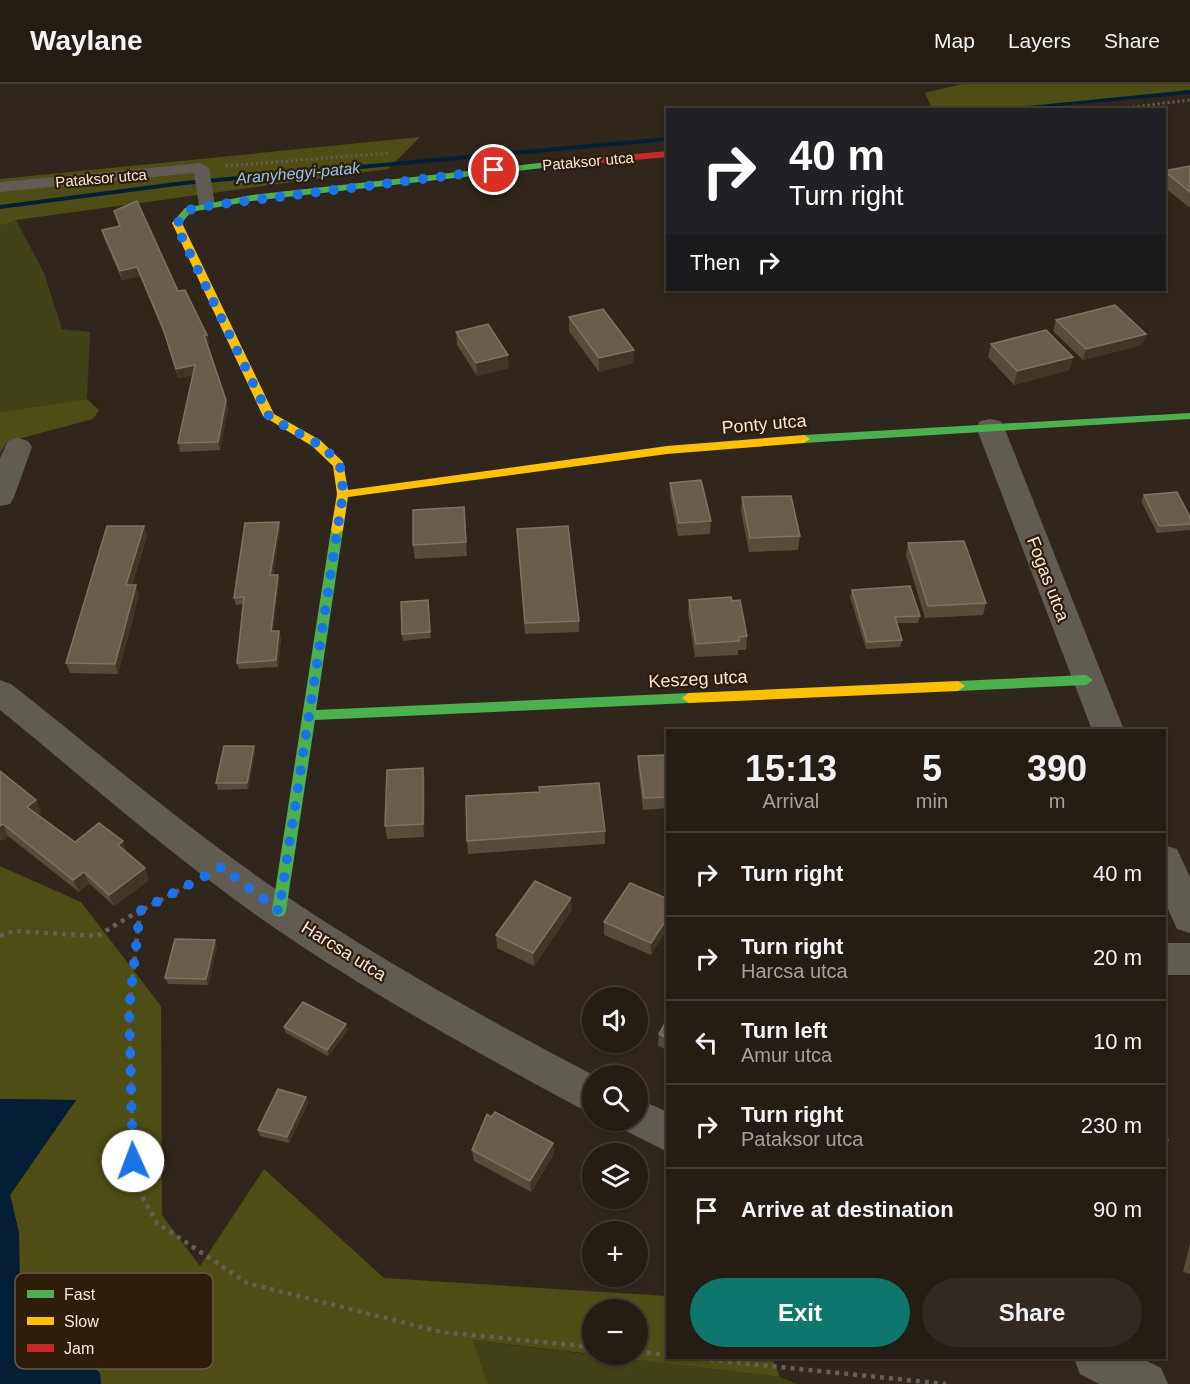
<!DOCTYPE html>
<html lang="en">
<head>
<meta charset="utf-8">
<style>
  body { margin:0; font-family:Arial,sans-serif; background:#312922; color:#f1f3f6; height:100vh; display:flex; flex-direction:column; font-size:22px; white-space:nowrap }
  * { box-sizing:border-box; margin:0 }
  p { font-size:20px; color:#a3a1a0 }
  .icon { flex:none; width:33px; height:33px; fill:none; stroke:currentColor; stroke-width:2; stroke-linecap:round; stroke-linejoin:round }
  .map { position:relative; flex:1; overflow:hidden }
  .drawer { position:absolute; left:666px; top:645px; width:500px; height:630px; display:flex; flex-direction:column; background:#251c14; border-radius:0px; box-shadow:0 2px 4px #0004,0 0 0 2px #423a34 }
  .drawer>* { flex:none }
  .top-card { position:absolute; left:666px; top:24px; width:500px; height:183px; border-radius:0px; box-shadow:0 2px 4px #0004,0 0 0 2px #423a34; background:#202124; color:#fff; overflow:hidden }
  .buttons { position:absolute; left:582px; top:903px; display:grid; gap:12px }
  .buttons a { display:grid; place-items:center; width:66px; height:66px; border-radius:50%; background:#251c14; box-shadow:0 2px 4px #0004,0 0 0 2px #423a34; font-size:30px }
  .pin { position:absolute; display:grid; place-items:center; width:51px; height:51px; color:#fff; margin:-26px; border:3px solid #fff; border-radius:50%; box-shadow:0 2px 6px #0007 }
  .me { position:absolute; width:66px; margin:-33px; rotate:358deg; stroke-linejoin:round; filter:drop-shadow(0 0 4px #0008) }
  .turn { display:flex; align-items:center; gap:21px; height:126px; padding:0 24px; font-size:27px }
  .turn .icon { width:78px; height:78px; stroke-width:2.5 }
  .turn b { display:block; font-size:42px; line-height:51px }
  .then { display:flex; align-items:center; height:57px; padding:0 24px; background:#0003; gap:12px; font-size:22px }
  .eta { display:flex; justify-content:space-evenly; align-items:center; height:102px; text-align:center }
  .eta b { font-size:36px; font-weight:600; line-height:42px }
  .action { display:flex; gap:12px; margin-top:auto; padding:12px 24px }
  .action a { flex:1; height:69px; border-radius:36px; background:#0f766e; color:#fff; font-size:24px; font-weight:600; line-height:69px; text-align:center }
  .action a+a { background:#312922; color:#f1f3f6 }
  ul { padding:0; list-style:none }
  li { display:flex; align-items:center; gap:18px; height:84px; padding:0 24px; border-top:2px solid #423a34 }
  li div { flex:1 }
  li b { display:block; font-size:22px }
  li em { font-style:normal }
  header { display:flex; align-items:center; gap:36px; box-sizing:border-box; height:84px; padding:0 30px; background:#251c14; border-bottom:2px solid #423a34 }
  header strong { font-size:28px }
  nav { display:flex; gap:33px; margin-inline-start:auto; font-size:21px }
  .map>svg:first-child { display:block }
</style>
</head>
<body>
<header>
<strong>Waylane</strong>
<nav><a>Map</a><a>Layers</a><a>Share</a></nav>
</header>
<div class="map">
<svg width="1190" height="1300" viewBox="0 0 1190 1300">
  <rect width="100%" height="100%" fill="#31261b"/>
  <!-- green -->
  <g fill="#414218">
    <polygon points="16,136 44,189 62,245 90,248 87,315 0,328 0,142"/>
    <polygon points="471,1256 780,1293 797,1300 488,1300"/>
  </g>
  <!-- forest -->
  <g fill="#4d4d15">
    <polygon points="962,0 1190,0 1190,8 1037,25 932,25 925,9"/>
    <polygon points="420,53 388,85 16,136 0,142 0,95"/>
    <polygon points="87,315 99,326 93,335 7,358 0,369 0,328"/>
    <polygon points="0,782 81,818 161,922 162,1131 200,1182 264,1085 384,1194 667,1212 668,1274 772,1274 780,1293 595,1271 638,1270 638,1226 592,1226 592,1270 472,1256 488,1300 101,1300 99,1289 20,1219 19,1149 10,1111 76,1016 0,1015"/>
  </g>
  <!-- water -->
  <polygon fill="#041e36" points="0,1015 76,1016 10,1111 19,1149 20,1219 100,1289 101,1300 0,1300"/>
  <g fill="none" stroke-linecap="round" stroke-linejoin="round">
    <!-- stream -->
    <g fill="#041e36" fill-rule="evenodd">
      <polygon points="1190,6 1190,10 1018,26 987,26"/>
      <polygon points="668,53 668,57 184,101 0,125 0,121 184,97"/>
    </g>
    <!-- path-far1 -->
    <g stroke="#645e56" stroke-width="3" stroke-dasharray="2 3" stroke-linecap="butt">
      <polyline points="1108,26 1190,16"/>
      <polyline points="226,82 389,69"/>
    </g>
    <!-- path -->
    <g stroke="#645e56" stroke-width="4.5" stroke-dasharray="4 5" stroke-linecap="butt">
      <polyline points="187,802 140,827 129,925 134,1098 157,1139 247,1199 441,1248 592,1263"/>
      <polyline points="0,852 14,847 97,852 139,827"/>
      <polyline points="638,1268 668,1271"/>
      <polyline points="692,1274 946,1300"/>
    </g>
    <!-- lane -->
    <polygon fill="#605c52" fill-rule="evenodd" points="201,79 209,84 215,121 207,126 199,121 194,89 0,108 0,98"/>
    <!-- street -->
    <g fill="#605c52" fill-rule="evenodd">
      <polygon points="990,335 1000,337 1004,343 1124,646 1092,646 976,343 980,337"/>
      <polygon points="18,354 28,357 32,363 14,413 10,420 0,422 0,374 8,357"/>
      <path d="M0,596L11,600C104,673 194,751 292,816C389,881 492,938 595,992H592V1028L578,1023C472,966 364,906 266,838C173,773 87,697 0,626Z"/>
      <polygon points="1164,761 1177,765 1190,793 1190,849 1177,845 1164,816"/>
      <rect x="1164" y="859" width="26" height="32"/>
      <polygon points="638,1015 668,1028 668,1068 624,1046 619,1036 638,1036"/>
      <polygon points="1074,1274 1141,1274 1161,1284 1168,1300 1099,1300 1080,1290"/>
    </g>
    <!-- fast -->
    <g fill="#4caf50" fill-rule="evenodd">
      <polygon points="557,77 560,78 560,82 252,117 191,128 180,141 172,139 185,124 252,111"/>
      <polygon points="1190,329 1190,335 804,359 798,355 804,351"/>
      <polygon points="337,442 343,446 316,626 689,609 696,614 689,619 315,636 286,827 284,831 279,833 274,831 272,827 331,446"/>
      <polygon points="1086,591 1093,596 1086,601 958,607 951,602 958,597"/>
    </g>
    <!-- slow -->
    <g fill="#ffc107" fill-rule="evenodd">
      <polygon points="174,137 182,139 274,330 320,356 343,378 348,406 667,362 804,351 810,355 804,359 667,370 348,413 343,446 337,450 333,449 331,446 337,410 333,382 312,362 263,332 172,139"/>
      <polygon points="958,597 965,602 958,607 689,619 682,614 689,609"/>
    </g>
    <!-- jam -->
    <polygon fill="#c62828" fill-rule="evenodd" points="668,67 668,73 557,83 552,80 557,77"/>
  </g>
  <!-- wall -->
  <g fill="#574b3c">
    <polygon points="1190,82 1190,124 1164,103 1164,87"/>
    <polygon points="114,127 178,207 207,251 209,259 207,260 228,324 220,366 180,368 178,359 193,291 178,294 165,253 140,192 122,196 104,154 102,146 119,142"/>
    <polygon points="569,233 633,279 599,288 569,247"/>
    <polygon points="1056,236 1146,250 1142,261 1083,276 1053,247"/>
    <polygon points="456,248 509,284 477,292 457,261"/>
    <polygon points="991,260 1073,273 1069,286 1014,301 988,273"/>
    <polygon points="670,399 711,437 710,450 678,452 670,412"/>
    <polygon points="1144,411 1190,433 1190,446 1157,449 1141,417"/>
    <polygon points="742,413 800,452 798,466 749,468 741,427"/>
    <polygon points="464,423 467,472 415,475 413,461"/>
    <polygon points="279,438 280,444 273,491 279,498 273,547 279,547 281,554 278,583 239,585 237,579 243,520 236,521 234,514"/>
    <polygon points="144,442 147,452 132,501 139,511 118,590 70,589 66,579"/>
    <polygon points="517,445 579,537 579,548 525,550"/>
    <polygon points="908,459 986,519 983,531 925,534 906,471"/>
    <polygon points="852,506 920,532 918,539 897,539 902,556 900,563 866,565 850,513"/>
    <polygon points="428,516 431,554 403,557 402,550"/>
    <polygon points="689,516 732,517 747,552 746,566 738,566 738,571 695,573 688,529"/>
    <polygon points="255,669 248,705 218,706 216,699"/>
    <polygon points="668,671 668,724 643,726 638,684 638,672"/>
    <polygon points="423,684 425,697 424,753 387,755 385,742"/>
    <polygon points="0,687 36,716 41,728 38,730 75,758 127,769 149,796 114,822 89,799 79,808 8,752 2,757 0,755"/>
    <polygon points="605,747 605,760 468,770 467,757"/>
    <polygon points="668,815 651,871 604,851 604,838"/>
    <polygon points="572,826 534,882 497,864 496,851"/>
    <polygon points="217,862 208,901 168,900 165,894"/>
    <polygon points="668,934 668,966 658,962 659,950"/>
    <polygon points="284,943 348,946 328,972 286,949"/>
    <polygon points="306,1013 308,1019 289,1059 260,1052 258,1046"/>
    <polygon points="491,1033 553,1059 554,1070 531,1108 474,1077 472,1066"/>
    <polygon points="1190,1159 1190,1190 1183,1188"/>
  </g>
  <!-- shaded-wall -->
  <g fill="#413528">
    <polygon points="137,183 140,192 122,196 120,187"/>
    <polygon points="1146,250 1142,261 1083,276 1086,265"/>
    <polygon points="204,251 207,251 209,259 206,260"/>
    <polygon points="634,266 633,279 599,288 599,274"/>
    <polygon points="508,271 509,284 477,292 476,279"/>
    <polygon points="1073,273 1069,286 1014,301 1017,287"/>
    <polygon points="195,281 197,290 178,294 176,285"/>
    <polygon points="226,316 228,324 220,366 218,358"/>
    <polygon points="279,438 280,444 272,498 270,491"/>
    <polygon points="144,442 147,452 129,511 126,501"/>
    <polygon points="278,491 279,498 272,554 271,547"/>
    <polygon points="136,501 139,511 118,590 115,580"/>
    <polygon points="279,547 281,554 278,583 276,576"/>
    <polygon points="254,662 255,669 248,705 247,699"/>
    <polygon points="423,684 425,697 424,753 423,740"/>
    <polygon points="36,716 41,728 32,734 27,723"/>
    <polygon points="3,740 8,752 2,757 0,753 0,742"/>
    <polygon points="123,757 127,769 118,761"/>
    <polygon points="145,784 149,796 114,822 109,811"/>
    <polygon points="84,788 89,799 79,808 73,796"/>
    <polygon points="571,814 572,826 534,882 533,869"/>
    <polygon points="668,833 668,844 651,871 651,859"/>
    <polygon points="215,856 217,862 208,901 206,895"/>
    <polygon points="346,940 348,946 328,972 327,966"/>
    <polygon points="306,1013 308,1019 289,1059 287,1053"/>
    <polygon points="553,1059 554,1070 531,1108 530,1097"/>
  </g>
  <!-- building -->
  <g fill="#685c4d" stroke="#7e7264" stroke-width="1.5">
    <polygon points="1190,82 1190,108 1164,87"/>
    <polygon points="137,117 178,207 185,206 207,251 204,251 226,316 218,358 178,359 195,281 176,285 163,244 137,183 120,187 102,146 120,142 114,127"/>
    <polygon points="1115,221 1146,250 1086,265 1056,236"/>
    <polygon points="603,225 634,266 599,274 569,233"/>
    <polygon points="488,240 508,271 476,279 456,248"/>
    <polygon points="1046,246 1073,273 1017,287 991,260"/>
    <polygon points="701,396 711,437 679,439 670,399"/>
    <polygon points="1177,408 1190,433 1190,440 1159,442 1144,411"/>
    <polygon points="791,412 800,452 750,454 742,413"/>
    <polygon points="464,423 466,458 413,461 413,426"/>
    <polygon points="279,438 270,491 278,491 271,547 279,547 276,576 237,579 244,513 234,514 245,439"/>
    <polygon points="107,442 144,442 126,501 136,501 115,580 66,579"/>
    <polygon points="568,442 579,537 525,539 517,445"/>
    <polygon points="964,457 986,519 928,522 908,459"/>
    <polygon points="910,502 920,532 895,533 902,556 867,558 852,506"/>
    <polygon points="731,513 732,517 740,516 747,552 739,553 739,557 696,560 689,516"/>
    <polygon points="428,516 430,548 402,550 401,518"/>
    <polygon points="224,662 254,662 247,699 216,699"/>
    <polygon points="668,671 668,713 644,714 638,672"/>
    <polygon points="423,684 423,740 385,742 387,686"/>
    <polygon points="0,687 36,716 27,723 75,758 99,739 123,757 118,761 145,784 109,811 84,788 73,796 3,740 0,742"/>
    <polygon points="599,699 605,747 467,757 466,712 540,708 539,703"/>
    <polygon points="535,797 571,814 533,869 496,851"/>
    <polygon points="630,799 668,815 668,833 651,859 604,838"/>
    <polygon points="175,855 215,856 206,895 165,894"/>
    <polygon points="303,918 346,940 327,966 284,943"/>
    <polygon points="668,934 668,954 659,950"/>
    <polygon points="278,1005 306,1013 287,1053 258,1046"/>
    <polygon points="495,1028 553,1059 530,1097 472,1066 487,1030 491,1033"/>
    <polygon points="1164,1054 1168,1056 1164,1070"/>
  </g>
  <g fill="none" stroke-linecap="round" stroke-linejoin="round">
    <!-- route -->
    <path stroke="#1a73e8" stroke-width="10" stroke-dasharray="0 18" d="M133,1077L129,925L140,827L222,783L279,827L343,410C342,401 343,388 339,381C324,357 291,348 269,332L176,141L188,126L207,122L494,86"/>
  </g>
  <g text-anchor="middle" dominant-baseline="central" stroke-width="4.5" stroke-linejoin="round" paint-order="stroke">
    <!-- far-street labels -->
    <g font-size="15" fill="#f5e8dd" stroke="#2f1c09">
      <text transform="translate(588 77) rotate(-5)">Pataksor utca</text>
      <text transform="translate(101 94) rotate(-5)">Pataksor utca</text>
    </g>
    <!-- far-water labels -->
    <g font-size="16" font-style="italic" fill="#8fc4f6" stroke="#2f1c09">
      <text transform="translate(298 89) rotate(-5)">Aranyhegyi-patak</text>
    </g>
    <!-- street labels -->
    <g font-size="18" fill="#f5e8dd" stroke="#2f1c09">
      <text transform="translate(764 340) rotate(-5)">Ponty utca</text>
      <text transform="translate(1048 495) rotate(69)">Fogas utca</text>
      <text transform="translate(698 595) rotate(-3)">Keszeg utca</text>
      <text transform="translate(344 867) rotate(32)">Harcsa utca</text>
    </g>
  </g>
  <!-- legend -->
  <rect x="15" y="1189" width="198" height="96" rx="9" fill="#2f1c09" stroke="#6a5949" stroke-width="1.5"/>
  <rect x="27" y="1206" width="27" height="8" fill="#4caf50"/>
  <rect x="27" y="1233" width="27" height="8" fill="#ffc107"/>
  <rect x="27" y="1260" width="27" height="8" fill="#c62828"/>
  <g font-size="16" fill="#f5e8dd">
    <text x="64" y="1216">Fast</text>
    <text x="64" y="1243">Slow</text>
    <text x="64" y="1270">Jam</text>
  </g>
</svg>
<div class="buttons">
<a><svg class="icon" aria-label="sound" viewBox="0 0 24 24"><path d="M4 9h4l5-4v14l-5-4H4zM17 9q2 3 0 6"/></svg></a>
<a><svg class="icon" aria-label="search" viewBox="0 0 24 24"><circle cx="10" cy="10" r="6"/><path d="M15 15l6 6"/></svg></a>
<a><svg class="icon" aria-label="layers" viewBox="0 0 24 24"><path d="M12 4l9 5-9 5-9-5zM3 14l9 5 9-5"/></svg></a>
<a>+</a>
<a>−</a>
</div>
<div class="pin" style="left:494px;top:86px;background:#d93025"><svg class="icon" aria-label="arrive" viewBox="0 0 24 24"><path d="M6 21V4h12l-3 4 3 4H6"/></svg></div>
<svg class="me" style="left:133px;top:1077px" viewBox="-20 -20 40 40"><circle r="19" fill="#fff"/><path d="M0-13L10 11 0 6-10 11z" fill="#1a73e8"/></svg>
<div class="top-card">
<div class="turn"><svg class="icon" aria-label="right" viewBox="0 0 24 24"><path d="M7 20v-9h11M14 6l5 5-5 5"/></svg><div><b>40 m</b>Turn right</div></div>
<div class="then">Then<svg class="icon" aria-label="right" viewBox="0 0 24 24"><path d="M7 20v-9h11M14 6l5 5-5 5"/></svg></div>
</div>
<section class="drawer">
<div class="eta">
<div><b>15:13</b><p>Arrival</p></div>
<div><b>5</b><p>min</p></div>
<div><b>390</b><p>m</p></div>
</div>
<ul>
<li><svg class="icon" aria-label="right" viewBox="0 0 24 24"><path d="M7 20v-9h11M14 6l5 5-5 5"/></svg><div><b>Turn right</b></div><em>40 m</em></li>
<li><svg class="icon" aria-label="right" viewBox="0 0 24 24"><path d="M7 20v-9h11M14 6l5 5-5 5"/></svg><div><b>Turn right</b><p>Harcsa utca</p></div><em>20 m</em></li>
<li><svg class="icon" aria-label="left" viewBox="0 0 24 24"><path d="M17 20v-9H6M10 6l-5 5 5 5"/></svg><div><b>Turn left</b><p>Amur utca</p></div><em>10 m</em></li>
<li><svg class="icon" aria-label="right" viewBox="0 0 24 24"><path d="M7 20v-9h11M14 6l5 5-5 5"/></svg><div><b>Turn right</b><p>Pataksor utca</p></div><em>230 m</em></li>
<li><svg class="icon" aria-label="arrive" viewBox="0 0 24 24"><path d="M6 21V4h12l-3 4 3 4H6"/></svg><div><b>Arrive at destination</b></div><em>90 m</em></li>
</ul>
<div class="action"><a>Exit</a><a>Share</a></div>
</section>
</div>
</body>
</html>
